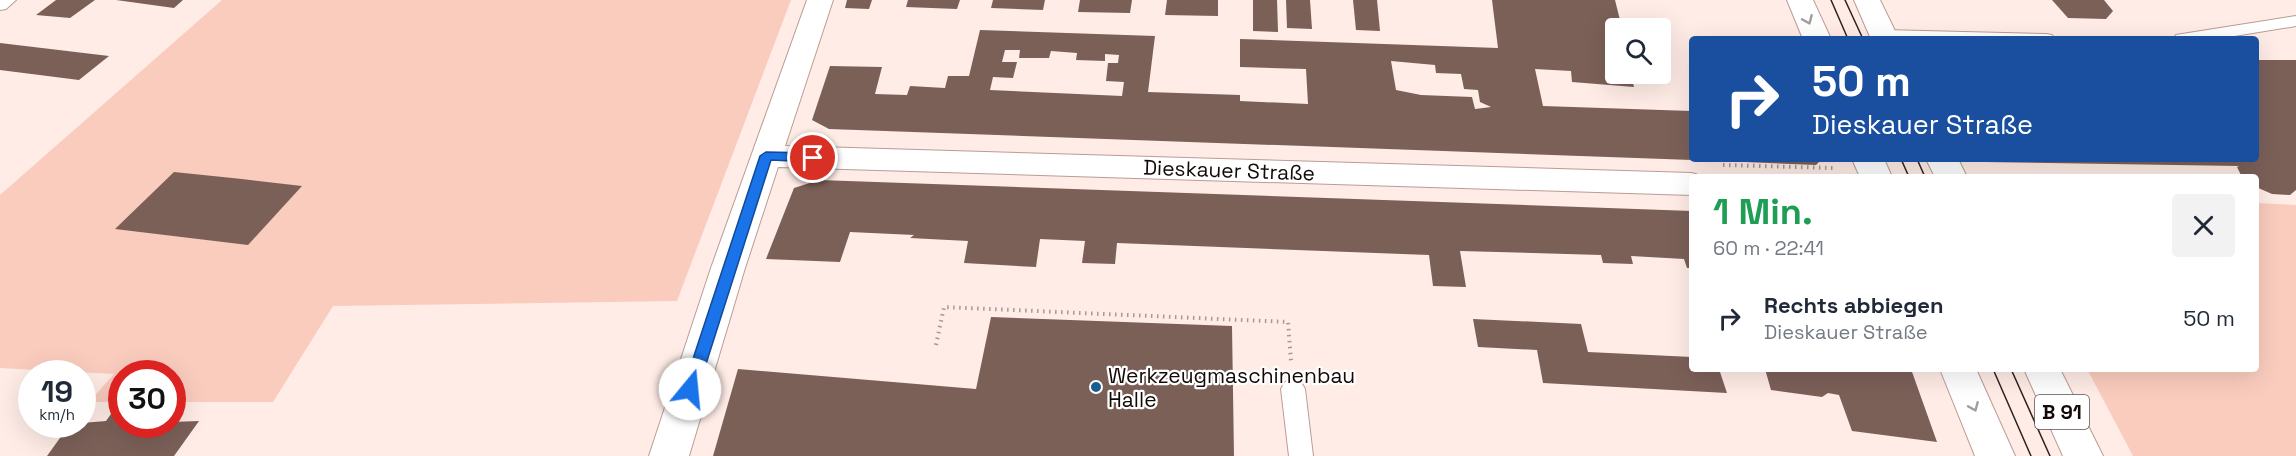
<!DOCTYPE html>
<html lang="de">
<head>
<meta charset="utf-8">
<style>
  body { margin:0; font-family:"Space Grotesk",sans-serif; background:#f2f2f3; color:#1f2937; height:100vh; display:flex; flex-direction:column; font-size:22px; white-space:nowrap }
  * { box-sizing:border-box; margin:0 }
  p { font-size:20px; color:#747a83 }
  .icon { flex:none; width:33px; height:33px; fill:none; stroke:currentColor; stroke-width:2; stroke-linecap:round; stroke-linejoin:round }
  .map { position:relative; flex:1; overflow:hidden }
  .sheet { position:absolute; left:1689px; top:174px; width:570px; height:198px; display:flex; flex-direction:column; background:#fff; border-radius:6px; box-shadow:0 6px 24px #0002 }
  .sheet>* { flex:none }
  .hud { position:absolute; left:1689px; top:36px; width:570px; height:126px; border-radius:6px; box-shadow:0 6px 24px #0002; background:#1a4fa0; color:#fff; overflow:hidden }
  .buttons { position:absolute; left:1605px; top:18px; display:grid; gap:12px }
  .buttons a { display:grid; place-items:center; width:66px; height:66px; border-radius:6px; background:#fff; box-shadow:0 6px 24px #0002; font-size:30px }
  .speed { position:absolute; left:18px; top:360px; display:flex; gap:12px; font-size:30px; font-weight:700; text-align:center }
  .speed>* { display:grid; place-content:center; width:78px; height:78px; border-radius:50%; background:#fff; box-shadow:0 6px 24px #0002; line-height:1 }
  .speed small { font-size:15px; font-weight:400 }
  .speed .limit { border:9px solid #d22; background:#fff; color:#111 }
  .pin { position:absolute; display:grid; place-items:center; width:51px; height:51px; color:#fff; margin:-26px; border:3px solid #fff; border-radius:50%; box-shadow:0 2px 6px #0007 }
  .me { position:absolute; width:66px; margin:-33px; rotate:17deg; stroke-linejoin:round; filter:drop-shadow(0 0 4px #0008) }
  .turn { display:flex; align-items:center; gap:21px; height:126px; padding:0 24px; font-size:27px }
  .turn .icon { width:78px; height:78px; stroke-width:2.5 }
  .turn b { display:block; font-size:42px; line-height:51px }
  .round { display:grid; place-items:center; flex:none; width:63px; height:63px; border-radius:6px; background:#f2f2f3 }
  .headline { display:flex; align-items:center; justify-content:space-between; height:102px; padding:0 24px }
  h1 { font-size:36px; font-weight:800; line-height:45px; color:#1e9e55 }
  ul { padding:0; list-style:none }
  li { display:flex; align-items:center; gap:18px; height:84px; padding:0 24px }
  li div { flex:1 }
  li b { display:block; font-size:22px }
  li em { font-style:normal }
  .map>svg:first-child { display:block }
</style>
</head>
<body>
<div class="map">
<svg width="2296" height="456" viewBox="0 0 2296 456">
  <rect width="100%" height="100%" fill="#ffece6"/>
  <!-- green -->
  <g fill="#faccbe">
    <polygon points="222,0 791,0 677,301 333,306 273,402 173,402 172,374 122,374 121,402 89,402 114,374 0,368 0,195"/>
    <polygon points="2256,203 2296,205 2296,456 2133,456 2087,369 2256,369"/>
  </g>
  <!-- building -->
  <g fill="#7b6058" fill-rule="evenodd">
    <polygon points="56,0 95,0 70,18 36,15"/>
    <polygon points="116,0 183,0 174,8"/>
    <polygon points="847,0 872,0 869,9 845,8"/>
    <polygon points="908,0 960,0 957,9 906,7"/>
    <polygon points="993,0 1045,0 1043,10 991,8"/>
    <polygon points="1080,0 1132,0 1130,13 1078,12"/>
    <polygon points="1167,0 1218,0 1218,16 1165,15"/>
    <polygon points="1253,0 1277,0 1278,32 1253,31"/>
    <polygon points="1286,0 1310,0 1312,29 1287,28"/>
    <polygon points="1353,0 1377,0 1380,31 1356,30"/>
    <path d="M1492,0H1615L1622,28H1616V74H1631L1634,87L1572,82L1571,71L1535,69L1543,106L1691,111L1692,160L829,129L812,120L830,66L882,67L875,94L907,95L910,86L945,88L948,76H969L980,30L1155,36L1148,92L1240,95V101L1308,104L1306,69L1240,67V39L1498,48ZM1005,50H1020L1019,58H1049L1051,51L1077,53L1076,60L1105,61V54L1119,55L1118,63H1108L1106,81L1124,82L1122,96L990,90L993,77L1013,78L1017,62H1002ZM1391,61L1435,65L1436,73L1461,74L1464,89L1478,90L1480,102L1491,107L1475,109L1472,97L1421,95L1396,90Z"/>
    <polygon points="2052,0 2104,0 2113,11 2106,19 2068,18"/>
    <polygon points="0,43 109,56 79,80 0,70"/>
    <polygon points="2256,60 2296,60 2296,190 2290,195 2272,194 2256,187 2256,177 2242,177 2237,167 2239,166 1985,162 1983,159 2256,159"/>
    <polygon points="1721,159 1822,159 1816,165 1721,161"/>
    <polygon points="174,172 242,179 302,186 248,245 115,229"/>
    <polygon points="819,180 1692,211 1692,268 1687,268 1684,259 1631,256 1633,264 1603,263 1601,255 1460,251 1466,287 1433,286 1429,255 1117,243 1115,264 1082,263 1085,241 1040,239 1036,267 964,263 968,241 910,238 914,235 850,232 840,262 766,259 794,188"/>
    <polygon points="991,317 1232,326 1234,456 713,456 738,369 976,389"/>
    <polygon points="1473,319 1581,324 1588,352 1692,357 1692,369 1719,369 1727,393 1543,383 1537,350 1478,347"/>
    <polygon points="1765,369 1911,369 1937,442 1852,431 1839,395 1828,393 1822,397 1771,390"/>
    <polygon points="116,407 122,407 122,424 172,424 172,422 199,421 174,456 47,456 70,424 106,421"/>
  </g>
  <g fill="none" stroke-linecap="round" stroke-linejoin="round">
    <!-- service casing -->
    <g stroke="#ba9c94" stroke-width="2">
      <g id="service">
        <polygon points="0,0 16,0 6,9 0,10"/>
        <polygon points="2296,16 2296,26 2216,39 2173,39 2176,35 2182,34"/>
        <polygon points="1884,30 2046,34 2052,35 2055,39 1878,39 1875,35 1878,31"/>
        <polygon points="1293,380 1301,382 1305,389 1313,456 1289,456 1281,389 1285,382"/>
      </g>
    </g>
    <!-- minor casing -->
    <g stroke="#ba9c94" stroke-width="2">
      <polygon id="minor" points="807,0 833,0 785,146 1692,173 1704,177 1692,177 1692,195 778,167 745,268 689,456 649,456 711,268"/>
    </g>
    <!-- primary casing -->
    <g stroke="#ba9c94" stroke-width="2">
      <g id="primary">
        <polygon points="1787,0 1813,0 1831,39 1803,39"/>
        <polygon points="1854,0 1880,0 1899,39 1871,39"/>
        <polygon points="1852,159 1884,159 1892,177 1860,177"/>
        <polygon points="1926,159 1958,159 1967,177 1935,177"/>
        <polygon points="1940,369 1976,369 2015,456 1975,456"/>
        <polygon points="2024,369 2060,369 2103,456 2063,456"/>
      </g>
    </g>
    <!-- path -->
    <g stroke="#a79893" stroke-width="4" stroke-dasharray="1.5 4.5" stroke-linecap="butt">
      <polyline points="1723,165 1833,168"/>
      <polyline points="936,345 944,307 1288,322 1291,361"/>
    </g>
    <!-- service -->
    <use href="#service" fill="#fff" fill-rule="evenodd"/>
    <!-- minor -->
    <use href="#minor" fill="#fff" fill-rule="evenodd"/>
    <!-- primary -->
    <use href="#primary" fill="#fff" fill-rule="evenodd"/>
    <!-- tram -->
    <g stroke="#2d2220" stroke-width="1.5">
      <polyline points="1831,0 1848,39"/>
      <polyline points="1845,0 1863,39"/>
      <polyline points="1901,159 1909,177"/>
      <polyline points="1917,159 1925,177"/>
      <polyline points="1993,369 2031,456"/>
      <polyline points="2011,369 2050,456"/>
    </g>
  </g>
  <!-- one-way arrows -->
  <defs><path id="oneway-chevron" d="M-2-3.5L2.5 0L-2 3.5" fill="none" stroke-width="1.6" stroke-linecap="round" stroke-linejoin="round" transform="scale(1.5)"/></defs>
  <g stroke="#a19d9c">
    <use href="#oneway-chevron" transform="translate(1808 20) rotate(67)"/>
    <use href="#oneway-chevron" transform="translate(1974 407) rotate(67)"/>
  </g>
  <!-- route -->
  <polygon fill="#1a73e8" stroke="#114b97" stroke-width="1.5" points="766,152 813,153 820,158 813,162 771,160 698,389 696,393 685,393 683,389 760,156"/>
  <!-- markers -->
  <circle fill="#1b5e93" stroke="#fff" stroke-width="2" cx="1096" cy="387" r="6"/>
  <g text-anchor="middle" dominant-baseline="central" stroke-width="4.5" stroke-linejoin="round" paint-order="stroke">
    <!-- shield labels -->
    <rect fill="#fff" stroke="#5a5351" stroke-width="1.5" x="2035" y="395" width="54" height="34" rx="4.5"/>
    <g font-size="20" font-weight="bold" fill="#130907">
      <text x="2062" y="412">B 91</text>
    </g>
    <!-- street labels -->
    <g font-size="21" fill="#130907" stroke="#fff">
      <text transform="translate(1229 170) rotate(2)">Dieskauer Straße</text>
    </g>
    <!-- poi labels -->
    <g font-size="21" fill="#130907" stroke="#fff" text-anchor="start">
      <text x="1108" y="375">Werkzeugmaschinenbau<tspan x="1108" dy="24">Halle</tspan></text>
    </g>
  </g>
</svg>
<div class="buttons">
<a><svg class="icon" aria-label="search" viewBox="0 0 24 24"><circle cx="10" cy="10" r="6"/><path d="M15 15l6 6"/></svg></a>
</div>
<div class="speed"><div>19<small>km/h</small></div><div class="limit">30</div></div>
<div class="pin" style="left:813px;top:158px;background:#d93025"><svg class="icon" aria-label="arrive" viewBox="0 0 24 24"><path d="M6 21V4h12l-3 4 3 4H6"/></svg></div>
<svg class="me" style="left:690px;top:389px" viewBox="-20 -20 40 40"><circle r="19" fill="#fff"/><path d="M0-13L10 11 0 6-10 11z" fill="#1a73e8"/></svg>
<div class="hud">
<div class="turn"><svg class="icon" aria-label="right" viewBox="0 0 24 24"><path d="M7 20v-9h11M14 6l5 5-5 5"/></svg><div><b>50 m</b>Dieskauer Straße</div></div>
</div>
<section class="sheet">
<div class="headline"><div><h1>1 Min.</h1><p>60 m · 22:41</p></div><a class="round"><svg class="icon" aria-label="close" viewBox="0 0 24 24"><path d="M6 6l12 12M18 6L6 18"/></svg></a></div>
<ul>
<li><svg class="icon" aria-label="right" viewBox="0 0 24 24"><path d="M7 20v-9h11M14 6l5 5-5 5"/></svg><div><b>Rechts abbiegen</b><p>Dieskauer Straße</p></div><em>50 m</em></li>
</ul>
</section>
</div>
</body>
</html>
